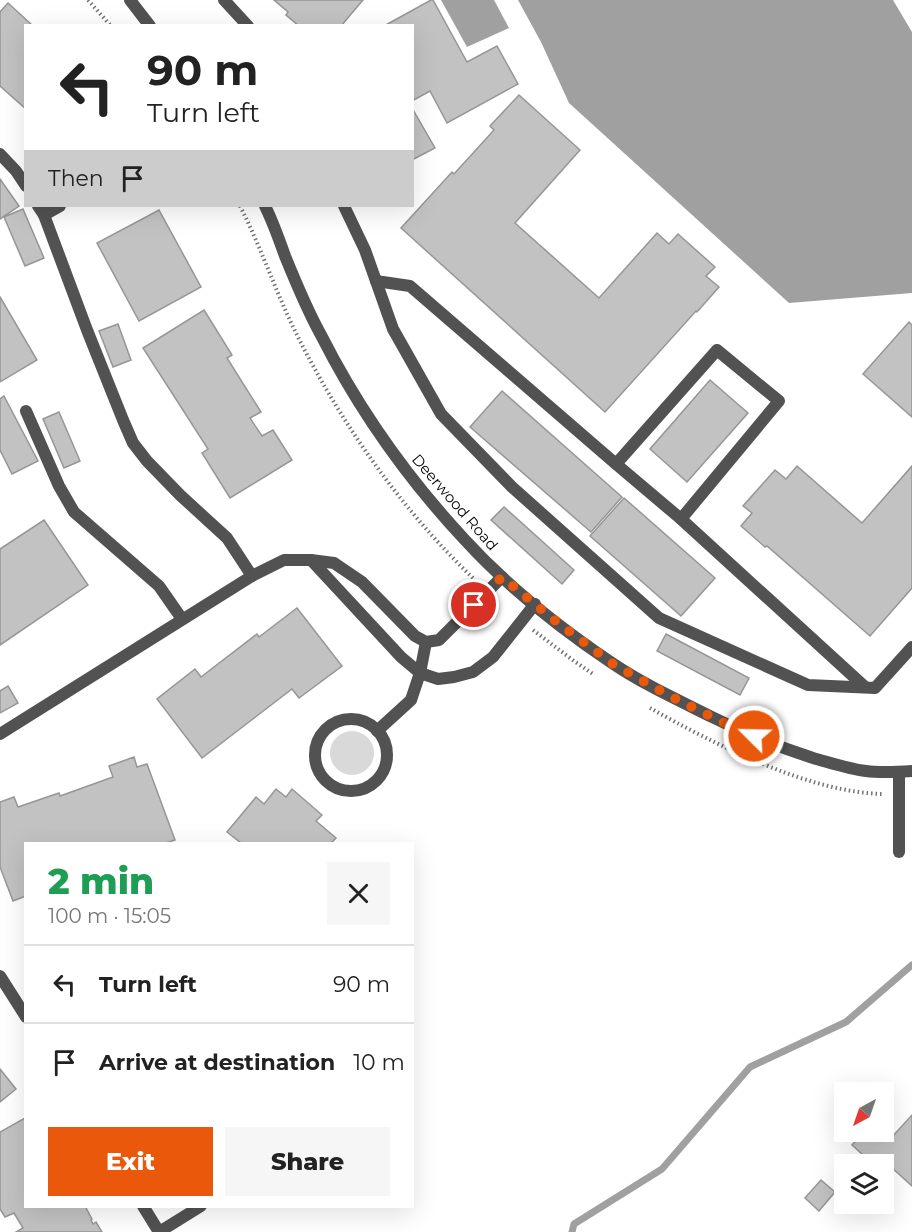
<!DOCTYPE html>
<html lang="en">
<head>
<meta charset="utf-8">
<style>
  body { margin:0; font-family:Montserrat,sans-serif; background:#f6f6f6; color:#222; height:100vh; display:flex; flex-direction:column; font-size:22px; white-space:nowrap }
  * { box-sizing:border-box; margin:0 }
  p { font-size:20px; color:#767676 }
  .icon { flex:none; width:33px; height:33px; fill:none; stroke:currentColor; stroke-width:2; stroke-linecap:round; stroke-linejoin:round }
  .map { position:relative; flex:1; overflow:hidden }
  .details { position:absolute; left:24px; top:842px; width:390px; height:366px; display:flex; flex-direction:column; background:#fff; border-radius:0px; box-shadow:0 6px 24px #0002 }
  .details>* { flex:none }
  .banner { position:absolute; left:24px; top:24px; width:390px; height:183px; border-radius:0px; box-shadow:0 6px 24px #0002; background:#fff; color:#222; overflow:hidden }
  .needle { width:39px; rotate:220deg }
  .tools { position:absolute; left:834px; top:1082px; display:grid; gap:12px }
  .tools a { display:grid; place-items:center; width:60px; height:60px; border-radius:0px; background:#fff; box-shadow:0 6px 24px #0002; font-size:30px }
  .pin { position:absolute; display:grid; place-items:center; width:51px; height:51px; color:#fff; margin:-26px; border:3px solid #fff; border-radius:50%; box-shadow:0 2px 6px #0007 }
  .me { position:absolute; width:66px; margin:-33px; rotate:293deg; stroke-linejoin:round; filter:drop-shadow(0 0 4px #0008) }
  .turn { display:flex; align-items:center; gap:21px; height:126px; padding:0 24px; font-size:27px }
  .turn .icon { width:78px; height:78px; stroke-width:2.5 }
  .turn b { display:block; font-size:42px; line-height:51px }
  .then { display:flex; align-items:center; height:57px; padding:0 24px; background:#0003; gap:12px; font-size:22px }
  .round { display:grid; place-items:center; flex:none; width:63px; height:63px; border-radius:0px; background:#f6f6f6 }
  .overview { display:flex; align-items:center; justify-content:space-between; height:102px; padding:0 24px }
  h1 { font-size:36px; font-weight:800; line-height:45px; color:#1e9e55 }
  .primary-button { display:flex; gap:12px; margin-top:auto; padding:12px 24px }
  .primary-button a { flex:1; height:69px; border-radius:0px; background:#ea580c; color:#fff; font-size:24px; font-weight:800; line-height:69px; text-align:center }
  .primary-button a+a { background:#f6f6f6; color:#222 }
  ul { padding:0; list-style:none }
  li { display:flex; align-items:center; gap:18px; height:78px; padding:0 24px; border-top:2px solid #e0e0e0 }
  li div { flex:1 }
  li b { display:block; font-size:22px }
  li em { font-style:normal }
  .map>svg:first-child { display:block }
</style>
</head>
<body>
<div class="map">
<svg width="912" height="1232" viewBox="0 0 912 1232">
  <rect width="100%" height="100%" fill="#fff"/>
  <!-- green -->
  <circle fill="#d9d9d9" cx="352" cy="753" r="22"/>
  <!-- water -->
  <g fill="#a0a0a0">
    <polygon points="441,0 494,0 509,28 467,47"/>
    <polygon points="518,0 893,0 912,32 912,293 789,303 569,103 541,42"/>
  </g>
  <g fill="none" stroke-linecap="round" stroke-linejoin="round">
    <!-- stream -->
    <polyline stroke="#a0a0a0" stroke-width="7" points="572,1232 574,1224 662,1169 750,1067 846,1022 912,965"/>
  </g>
  <!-- building -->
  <g fill="#c2c2c2" stroke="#969696" stroke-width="1.5">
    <polygon points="274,0 363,0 341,26 299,26 286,15 288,12"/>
    <polygon points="431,0 433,0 467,62 497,46 518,84 447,123 430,91 412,101 412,26 384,26"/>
    <polygon points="8,3 33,26 26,26 26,109 0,86 0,12"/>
    <polygon points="519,95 580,150 515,223 599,298 657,233 669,244 678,234 715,267 706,276 719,287 697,312 696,311 605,412 401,228 452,172 454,174 494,130 490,126"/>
    <polygon points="412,108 435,148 412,160"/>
    <polygon points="0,179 19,206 0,219"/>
    <polygon points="23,209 44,258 25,266 4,217"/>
    <polygon points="159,210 201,287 139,321 97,243"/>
    <polygon points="0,297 37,360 0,382"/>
    <polygon points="204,310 232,355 227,358 261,412 250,418 262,436 273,430 292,460 230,498 202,453 208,449 143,348"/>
    <polygon points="909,322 912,325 912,417 863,374"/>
    <polygon points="118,324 131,360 113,367 99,331"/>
    <polygon points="710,380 748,413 687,482 650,449"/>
    <polygon points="502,391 622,497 591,532 470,427"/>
    <polygon points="4,396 38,461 12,474 0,450 0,399"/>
    <polygon points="59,412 80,461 64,468 43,419"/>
    <polygon points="797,466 862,523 912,466 912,588 870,636 767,546 765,547 741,526 752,513 743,506 775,470 786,479"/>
    <polygon points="624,498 715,578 681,616 590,536"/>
    <polygon points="504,507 574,570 562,584 491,520"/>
    <polygon points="44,520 88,585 0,645 0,549"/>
    <polygon points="297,608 342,666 299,698 292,689 202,758 157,699 195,669 201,677 257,634 259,637"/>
    <polygon points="666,634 749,678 740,695 657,651"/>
    <polygon points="8,686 18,703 0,713 0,691"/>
    <polygon points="134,757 137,767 147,764 175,840 166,843 26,843 26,896 13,901 0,867 0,802 14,797 18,807 59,793 60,796 113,777 109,766"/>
    <polygon points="276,789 286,797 292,789 322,815 316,821 336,838 331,843 241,843 227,832 256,797 264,804"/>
    <polygon points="0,1069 16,1089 0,1102"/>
    <polygon points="912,1115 912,1186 891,1167 885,1174 884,1164 873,1164 852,1145 864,1131 883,1131 891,1138"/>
    <polygon points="25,1118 26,1206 85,1206 92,1219 91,1220 93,1224 96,1222 102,1232 16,1232 23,1228 14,1213 5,1217 0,1209 0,1132"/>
    <polygon points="821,1180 835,1192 819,1211 805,1198"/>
  </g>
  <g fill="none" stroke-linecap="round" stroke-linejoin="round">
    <!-- path -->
    <g stroke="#747474" stroke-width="4" stroke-dasharray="1.5 3" stroke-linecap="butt">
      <polyline points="88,0 111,26"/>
      <path d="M240,206C262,249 277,296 299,339C344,428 403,511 475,580"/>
      <polyline points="533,630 574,661 593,674"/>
      <path d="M650,708C714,744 810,793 884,794"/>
    </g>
    <!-- lane -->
    <g stroke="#525252" stroke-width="12">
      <polyline points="224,0 248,26"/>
      <polyline points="0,154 16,171 26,186"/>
      <polyline points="38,206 44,215 87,330 123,420 133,443 147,461 180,495 227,538 252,576"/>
      <polyline points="344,206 365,250 393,329 441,414 512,487 659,618 808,685 875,688 912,647"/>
      <polyline points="44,215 60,206"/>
      <polyline points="376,281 410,286 616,464 717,350 779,401 681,519 865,687"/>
      <polyline points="26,411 59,486 74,512 159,586 182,619"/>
      <polyline points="616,464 681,519"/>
      <polyline points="311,560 401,657 420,673 438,679 454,677 473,672 493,657 535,604"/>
      <circle cx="351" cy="755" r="36"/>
      <polyline points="377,731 411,700 420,673 426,642"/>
      <polyline points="0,734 252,576 284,560 311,560 334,563 362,582 415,636 426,642 439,640 502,577"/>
      <polyline points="0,976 26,1017"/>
      <polyline points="143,1206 159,1232 201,1206"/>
    </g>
    <!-- street -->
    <g stroke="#525252" stroke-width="12">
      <polyline points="130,0 150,26"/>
      <path d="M265,206C273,222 279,239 285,256C296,283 307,310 321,335C359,410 408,479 465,540C507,586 560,628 612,663C643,684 678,700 712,717C744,733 779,747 813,758C831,763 848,769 866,771C881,773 897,772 912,771"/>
      <polyline points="899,772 899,852"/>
    </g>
  </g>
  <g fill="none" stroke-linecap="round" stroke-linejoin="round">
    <!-- route -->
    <polyline stroke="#ea580c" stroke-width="10" stroke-dasharray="0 18" points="474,605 502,577 553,619 613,664 668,695 734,728 754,736"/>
  </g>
  <g text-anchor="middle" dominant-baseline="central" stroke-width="6" stroke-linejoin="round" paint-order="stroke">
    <!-- street labels -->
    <g font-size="15" fill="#000" stroke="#fff">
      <text transform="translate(455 502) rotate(49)">Deerwood Road</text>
    </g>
  </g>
</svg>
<div class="tools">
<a><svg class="needle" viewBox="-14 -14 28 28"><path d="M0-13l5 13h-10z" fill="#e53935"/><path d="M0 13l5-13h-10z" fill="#767676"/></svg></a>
<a><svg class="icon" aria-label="layers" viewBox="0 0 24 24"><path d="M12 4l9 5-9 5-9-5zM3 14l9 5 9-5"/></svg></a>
</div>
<div class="pin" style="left:474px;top:605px;background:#d93025"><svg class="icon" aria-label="arrive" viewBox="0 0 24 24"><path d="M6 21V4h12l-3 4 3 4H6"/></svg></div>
<svg class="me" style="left:754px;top:736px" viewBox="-20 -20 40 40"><circle r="17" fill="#ea580c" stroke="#fff" stroke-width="3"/><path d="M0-11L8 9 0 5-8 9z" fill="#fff"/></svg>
<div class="banner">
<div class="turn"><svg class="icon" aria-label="left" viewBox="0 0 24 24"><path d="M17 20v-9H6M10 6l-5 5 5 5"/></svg><div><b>90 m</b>Turn left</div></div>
<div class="then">Then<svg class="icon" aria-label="arrive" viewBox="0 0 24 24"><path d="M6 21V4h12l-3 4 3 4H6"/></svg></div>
</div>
<section class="details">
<div class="overview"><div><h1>2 min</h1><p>100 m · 15:05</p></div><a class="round"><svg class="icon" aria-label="close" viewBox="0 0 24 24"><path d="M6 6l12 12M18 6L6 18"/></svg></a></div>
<ul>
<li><svg class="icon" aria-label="left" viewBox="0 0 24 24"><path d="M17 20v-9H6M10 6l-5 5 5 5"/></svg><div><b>Turn left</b></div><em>90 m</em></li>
<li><svg class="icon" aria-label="arrive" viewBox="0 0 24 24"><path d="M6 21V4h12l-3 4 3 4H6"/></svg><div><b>Arrive at destination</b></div><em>10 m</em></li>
</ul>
<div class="primary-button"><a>Exit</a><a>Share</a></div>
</section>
</div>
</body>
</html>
